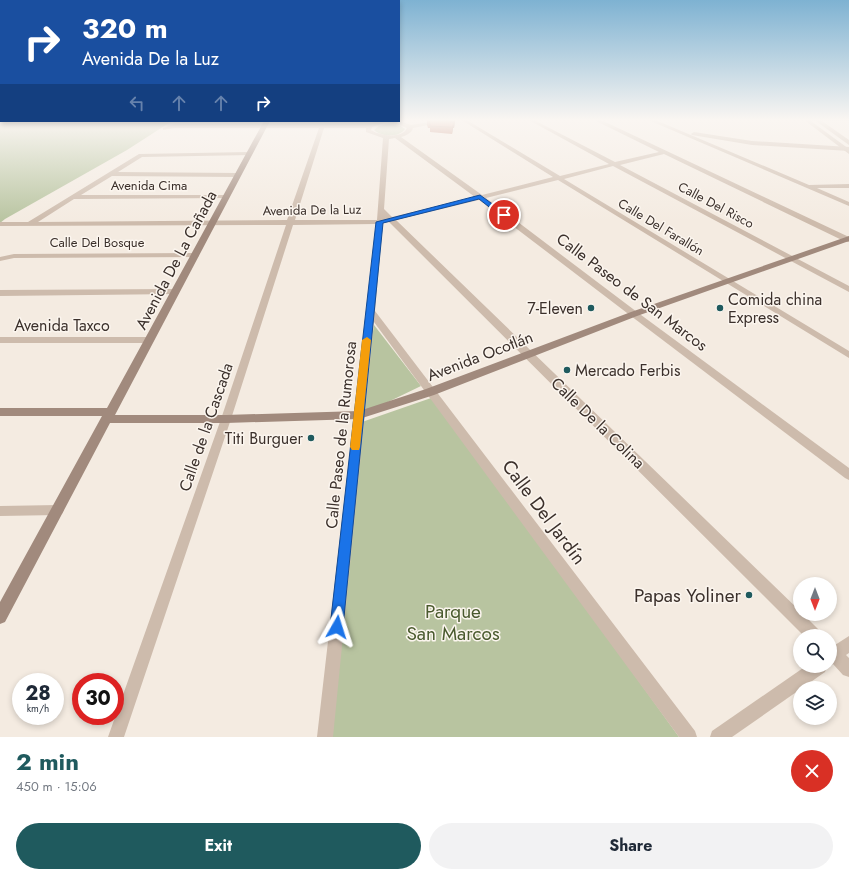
<!DOCTYPE html>
<html lang="en">
<head>
<meta charset="utf-8">
<style>
  body { margin:0; font-family:Jost,sans-serif; background:#f2f2f3; color:#1f2937; height:100vh; display:flex; flex-direction:column; font-size:15px; white-space:nowrap }
  * { box-sizing:border-box; margin:0 }
  p { font-size:13px; color:#747a83 }
  .icon { flex:none; width:22px; height:22px; fill:none; stroke:currentColor; stroke-width:2; stroke-linecap:round; stroke-linejoin:round }
  .map { position:relative; height:737px; overflow:hidden }
  .side { display:flex; flex-direction:column; background:#fff; flex:1 }
  .side>* { flex:none }
  .hud { position:absolute; left:0px; top:0px; width:400px; height:122px; box-shadow:0 2px 6px #0003; background:#1a4fa0; color:#fff; overflow:hidden }
  .needle { width:26px; rotate:180deg }
  .tools { position:absolute; left:793px; top:577px; display:grid; gap:8px }
  .tools a { display:grid; place-items:center; width:44px; height:44px; border-radius:50%; background:#fff; box-shadow:0 2px 6px #0003; font-size:20px }
  .speed { position:absolute; left:12px; top:673px; display:flex; gap:8px; font-size:20px; font-weight:700; text-align:center }
  .speed>* { display:grid; place-content:center; width:52px; height:52px; border-radius:50%; background:#fff; box-shadow:0 2px 6px #0003; line-height:1 }
  .speed small { font-size:10px; font-weight:400 }
  .speed .limit { border:6px solid #d22; background:#fff; color:#111 }
  .pin { position:absolute; display:grid; place-items:center; width:34px; height:34px; color:#fff; margin:-17px; border:2px solid #fff; border-radius:50%; box-shadow:0 1px 4px #0007 }
  .me { position:absolute; width:44px; margin:-22px; rotate:6deg; stroke-linejoin:round; filter:drop-shadow(0 0 3px #0008) }
  .turn { display:flex; align-items:center; gap:14px; height:84px; padding:0 16px; font-size:18px }
  .turn .icon { width:52px; height:52px; stroke-width:2.5 }
  .turn b { display:block; font-size:28px; line-height:34px }
  .lanes { display:flex; align-items:center; height:38px; padding:0 16px; background:#0003; justify-content:center; gap:20px; direction:ltr }
  .lanes .off { opacity:.35 }
  .round { display:grid; place-items:center; flex:none; width:42px; height:42px; border-radius:21px; background:#f2f2f3 }
  .head { display:flex; align-items:center; justify-content:space-between; height:68px; padding:0 16px }
  h1 { font-size:24px; font-weight:700; line-height:30px; color:#1f5a5e }
  .action { display:flex; gap:8px; margin-top:auto; padding:8px 16px }
  .action a { flex:1; height:46px; border-radius:24px; background:#1f5a5e; color:#fff; font-size:16px; font-weight:700; line-height:46px; text-align:center }
  .action a+a { background:#f2f2f3; color:#1f2937 }
  .map>svg:first-child { display:block }
</style>
</head>
<body>
<div class="map">
<svg width="849" height="737" viewBox="0 0 849 737">
  <rect width="100%" height="100%" fill="#f4ebe1"/>
  <!-- green -->
  <g fill="#b8c4a0">
    <polygon points="0,119 1,121 172,121 127,150 5,219 0,223"/>
    <path d="M388,124L401,126L405,129C399,138 381,137 374,130L379,126Z"/>
    <polygon points="374,325 421,386 361,415 362,422 434,397 679,737 327,737 362,399"/>
  </g>
  <g fill="none" stroke-linecap="round" stroke-linejoin="round">
    <!-- minor -->
    <g fill="#cdbbac" fill-rule="evenodd">
      <path d="M447,119H457L413,128C412,133 405,136 401,137L482,195L553,177L460,119H465L560,176L609,164L527,119H532L615,162L659,152L592,119H599L849,237V242H846L664,154L620,165L849,286V292L613,166L564,179L849,351V358L558,180L486,198L637,312L638,314L637,316H631L479,200L396,220L800,611V614H803L820,631L823,636H804L389,222L383,223L375,311L695,731L697,737H679L374,322L333,737H317L376,224L293,225L231,419L124,737H108L221,419L286,225L0,226V222H28L139,154L249,152L252,154L251,155L142,157L118,172L238,173L241,175L238,177L112,176L81,195H226L228,196V198L74,199L38,222L287,220L319,128H174L163,130V128L174,124H368L379,121H389L372,127L371,130C380,136 402,139 407,128L389,121H399L411,125ZM324,128H366V132L383,138L377,220H295ZM395,138L475,197L392,217L384,209L389,139Z"/>
      <polygon points="646,119 653,119 809,185 849,184 849,188 817,188 849,202 849,206"/>
      <polygon points="803,119 849,119 849,121 806,121"/>
      <polygon points="694,132 752,141 849,147 849,151 752,145 692,135 691,134"/>
      <polygon points="195,253 199,255 198,257 14,258 0,261 0,257 14,254"/>
      <polygon points="175,289 179,292 178,294 0,296 0,290"/>
      <polygon points="0,337 149,337 154,340 149,343 0,343"/>
      <polygon points="58,505 62,506 64,510 62,514 58,515 0,516 0,506"/>
      <polygon points="849,636 849,653 846,655 849,658 849,677 843,675 833,664 830,666 830,642 835,645"/>
      <polygon points="806,666 827,666 825,672 732,737 710,737 712,731"/>
    </g>
    <!-- tertiary -->
    <g fill="#cdbbac" fill-rule="evenodd">
      <polygon points="803,119 808,119 849,149 849,154"/>
      <polygon points="813,119 819,119 849,140 849,145"/>
      <polygon points="634,311 637,312 849,468 849,480 845,478 631,316 630,314 631,312"/>
    </g>
    <!-- secondary -->
    <polygon fill="#a18a7d" fill-rule="evenodd" points="264,121 270,121 115,415 226,415 359,411 426,389 631,312 849,236 849,241 637,316 434,395 359,419 226,423 110,423 5,622 0,624 0,602 102,416 0,416 0,408 107,408"/>
  </g>
  <!-- wall -->
  <polygon fill="#ac5a40" points="427,119 455,121 454,128 453,128 452,134 430,132 430,128 428,128 427,125"/>
  <!-- shaded-wall -->
  <polygon fill="#8c4a34" points="455,121 454,128 453,128 452,134 452,127 450,122"/>
  <!-- building -->
  <polygon fill="#c8694b" stroke="#8c4a34" points="427,119 451,119 455,121 450,122 454,123 452,127 430,126 430,121 428,121"/>
  <!-- sky -->
  <linearGradient id="sky" x2="0" y2="1"><stop stop-color="#7eb2d2"/><stop offset="0.54" stop-color="#faf6f2"/><stop offset="1" stop-color="#faf6f2" stop-opacity="0"/></linearGradient>
  <rect width="849" height="222" fill="url(#sky)"/>
  <!-- route -->
  <polygon fill="#1a73e8" stroke="#114b97" points="480,195 506,214 506,217 502,217 479,199 383,223 343,627 341,632 337,634 332,632 330,627 376,222"/>
  <!-- slow -->
  <polygon fill="#f59e0b" points="367,337 371,340 360,447 359,450 352,450 350,447 362,340"/>
  <!-- markers -->
  <g fill="#1f5a5e" stroke="#fbf5ee" stroke-width="1.5">
    <circle cx="591" cy="308" r="4"/>
    <circle cx="720" cy="308" r="4"/>
    <circle cx="567" cy="370" r="4"/>
    <circle cx="311" cy="438" r="4"/>
    <circle cx="749" cy="595" r="4"/>
  </g>
  <g text-anchor="middle" dominant-baseline="central" stroke-width="3" stroke-linejoin="round" paint-order="stroke">
    <!-- far-street labels -->
    <g font-size="13" fill="#3b302b" stroke="#fbf5ee">
      <text x="149" y="185">Avenida Cima</text>
      <text transform="translate(716 205) rotate(28)">Calle Del Risco</text>
      <text transform="translate(312 210) rotate(-1)">Avenida De la Luz</text>
      <text transform="translate(661 227) rotate(31)">Calle Del Farallón</text>
      <text x="97" y="242">Calle Del Bosque</text>
    </g>
    <!-- street labels -->
    <g font-size="16" fill="#3b302b" stroke="#fbf5ee">
      <text transform="translate(176 260) rotate(-62)">Avenida De La Cañada</text>
      <text transform="translate(632 292) rotate(37)">Calle Paseo de San Marcos</text>
      <text x="62" y="325">Avenida Taxco</text>
      <text transform="translate(480 356) rotate(-21)">Avenida Ocotlán</text>
      <text transform="translate(598 423) rotate(44)">Calle De la Colina</text>
      <text transform="translate(206 427) rotate(-71)">Calle de la Cascada</text>
      <text transform="translate(341 435) rotate(-84)">Calle Paseo de la Rumorosa</text>
    </g>
    <!-- poi labels -->
    <g font-size="16" fill="#3b302b" stroke="#fbf5ee" text-anchor="start">
      <text x="728" y="299">Comida china<tspan x="728" dy="18">Express</tspan></text>
      <text x="583" y="308" text-anchor="end">7-Eleven</text>
      <text x="575" y="370">Mercado Ferbis</text>
      <text x="303" y="438" text-anchor="end">Titi Burguer</text>
    </g>
    <!-- near-street labels -->
    <g font-size="19" fill="#3b302b" stroke="#fbf5ee">
      <text transform="translate(544 512) rotate(53)">Calle Del Jardín</text>
    </g>
    <!-- near-poi labels -->
    <g font-size="19" fill="#3b302b" stroke="#fbf5ee" text-anchor="end">
      <text x="741" y="595">Papas Yoliner</text>
    </g>
    <!-- near-park labels -->
    <g font-size="19" fill="#4a5a2e" stroke="#fbf5ee">
      <text x="453" y="611">Parque<tspan x="453" dy="22">San Marcos</tspan></text>
    </g>
  </g>
</svg>
<div class="tools">
<a><svg class="needle" viewBox="-14 -14 28 28"><path d="M0-13l5 13h-10z" fill="#e53935"/><path d="M0 13l5-13h-10z" fill="#747a83"/></svg></a>
<a><svg class="icon" aria-label="search" viewBox="0 0 24 24"><circle cx="10" cy="10" r="6"/><path d="M15 15l6 6"/></svg></a>
<a><svg class="icon" aria-label="layers" viewBox="0 0 24 24"><path d="M12 4l9 5-9 5-9-5zM3 14l9 5 9-5"/></svg></a>
</div>
<div class="speed"><div>28<small>km/h</small></div><div class="limit">30</div></div>
<div class="pin" style="left:504px;top:215px;background:#d93025"><svg class="icon" aria-label="arrive" viewBox="0 0 24 24"><path d="M6 21V4h12l-3 4 3 4H6"/></svg></div>
<svg class="me" style="left:337px;top:627px" viewBox="-20 -20 40 40"><path d="M0-17L14 15 0 8-14 15z" fill="#1a73e8" stroke="#fff" stroke-width="4"/></svg>
<div class="hud">
<div class="turn"><svg class="icon" aria-label="right" viewBox="0 0 24 24"><path d="M7 20v-9h11M14 6l5 5-5 5"/></svg><div><b>320 m</b>Avenida De la Luz</div></div>
<div class="lanes"><svg class="icon off" aria-label="left" viewBox="0 0 24 24"><path d="M17 20v-9H6M10 6l-5 5 5 5"/></svg><svg class="icon off" aria-label="ahead" viewBox="0 0 24 24"><path d="M12 20V5M6 11l6-6 6 6"/></svg><svg class="icon off" aria-label="ahead" viewBox="0 0 24 24"><path d="M12 20V5M6 11l6-6 6 6"/></svg><svg class="icon" aria-label="right" viewBox="0 0 24 24"><path d="M7 20v-9h11M14 6l5 5-5 5"/></svg></div>
</div>
</div>
<section class="side">
<div class="head"><div><h1>2 min</h1><p>450 m · 15:06</p></div><a class="round" style="background:#d93025;color:#fff"><svg class="icon" aria-label="close" viewBox="0 0 24 24"><path d="M6 6l12 12M18 6L6 18"/></svg></a></div>
<div class="action"><a>Exit</a><a>Share</a></div>
</section>
</body>
</html>
